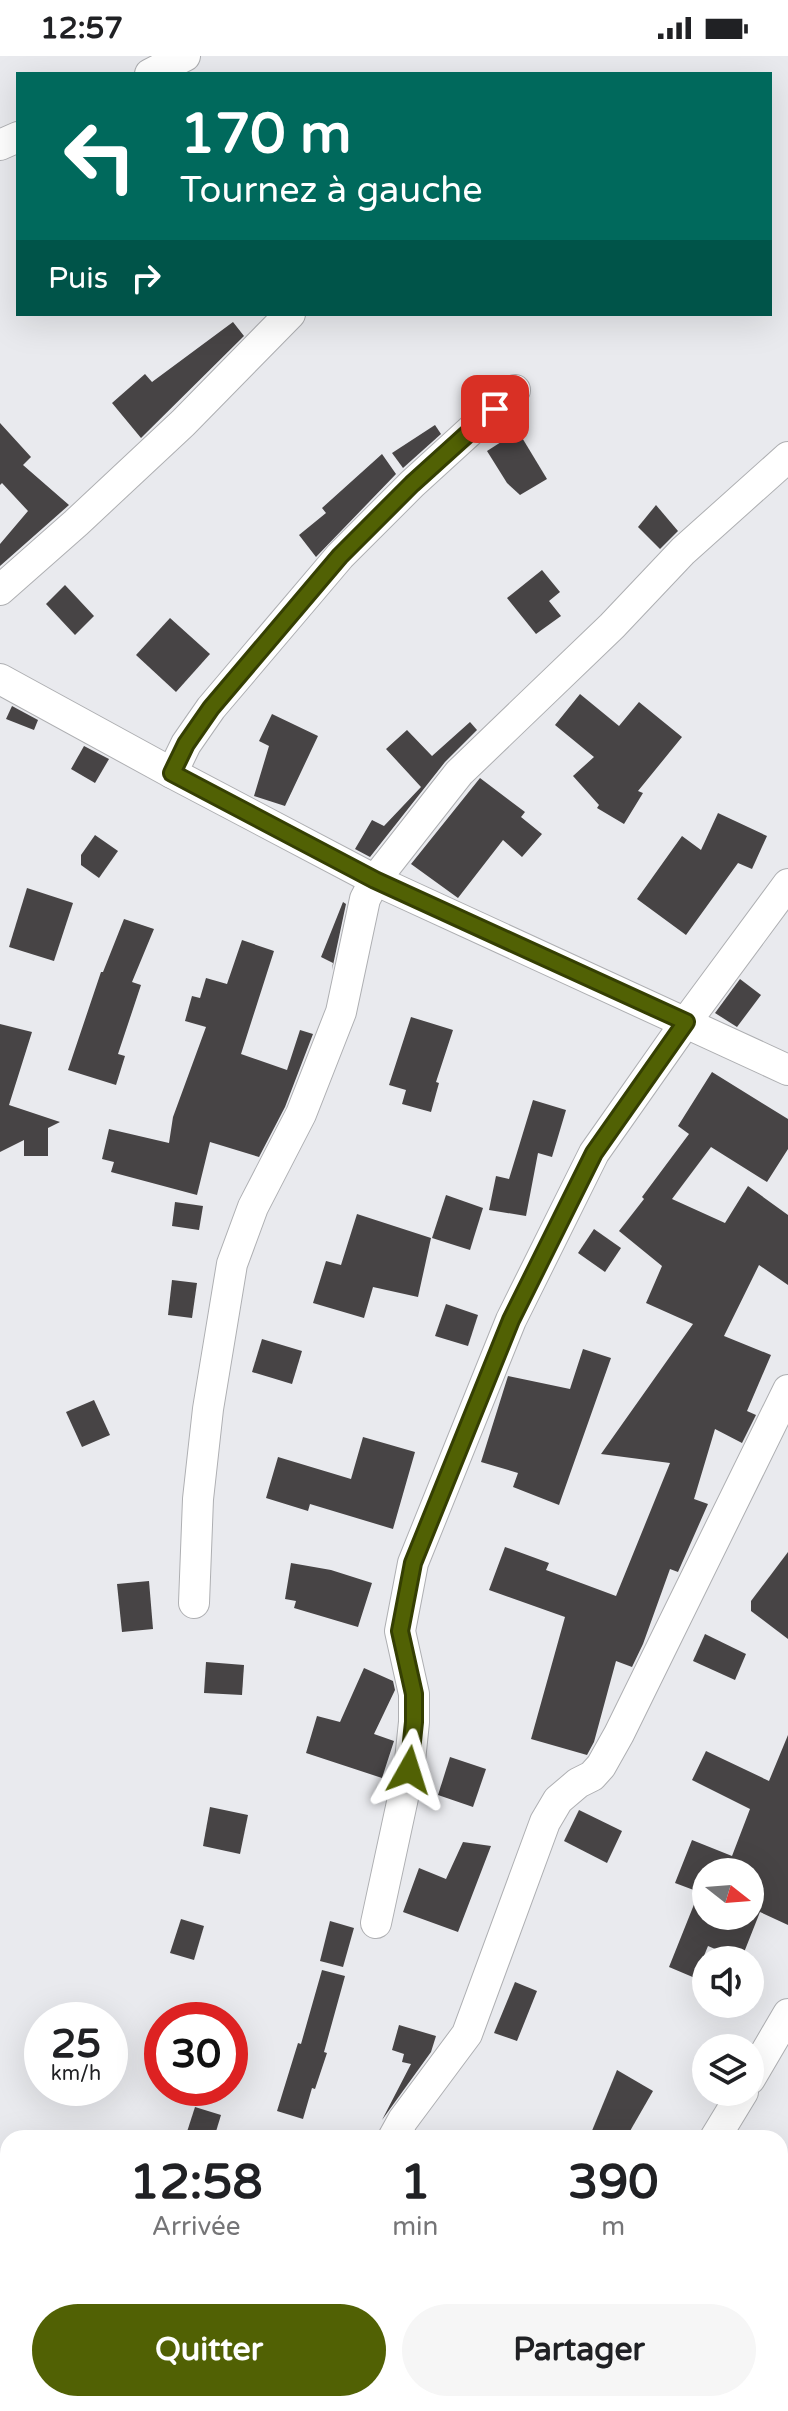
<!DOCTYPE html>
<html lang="fr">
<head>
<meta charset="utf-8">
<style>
  body { margin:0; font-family:"Varela Round",sans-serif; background:#f6f6f6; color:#202124; height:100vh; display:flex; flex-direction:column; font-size:30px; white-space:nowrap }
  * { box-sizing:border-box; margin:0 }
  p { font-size:26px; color:#757577 }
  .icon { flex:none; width:44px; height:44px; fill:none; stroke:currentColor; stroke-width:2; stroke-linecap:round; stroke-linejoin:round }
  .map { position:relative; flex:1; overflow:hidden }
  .drawer { position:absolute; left:0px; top:2074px; width:788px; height:282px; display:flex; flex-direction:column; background:#fff; border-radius:24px 24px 0 0; box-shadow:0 8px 32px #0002 }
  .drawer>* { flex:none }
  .guide { position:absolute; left:16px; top:16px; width:756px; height:244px; border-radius:0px; box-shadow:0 8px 32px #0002; background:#00695c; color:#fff; overflow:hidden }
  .needle { width:52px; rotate:107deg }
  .fabs { position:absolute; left:692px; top:1802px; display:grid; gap:16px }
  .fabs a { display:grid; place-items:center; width:72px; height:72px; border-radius:50%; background:#fff; box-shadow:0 8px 32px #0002; font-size:40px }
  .speed { position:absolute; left:24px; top:1946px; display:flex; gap:16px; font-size:40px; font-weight:700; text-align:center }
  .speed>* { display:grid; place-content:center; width:104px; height:104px; border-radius:50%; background:#fff; box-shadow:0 8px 32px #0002; line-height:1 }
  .speed small { font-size:20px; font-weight:400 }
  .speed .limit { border:12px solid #d22; background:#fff; color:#111 }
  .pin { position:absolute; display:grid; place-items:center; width:68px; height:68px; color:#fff; margin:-34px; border-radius:16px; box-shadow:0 4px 12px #0006 }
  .me { position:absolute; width:88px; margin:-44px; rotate:6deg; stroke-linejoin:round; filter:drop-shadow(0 0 6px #0008) }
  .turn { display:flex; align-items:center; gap:28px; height:168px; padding:0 32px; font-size:36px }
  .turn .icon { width:104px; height:104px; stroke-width:2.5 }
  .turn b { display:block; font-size:56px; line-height:68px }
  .then { display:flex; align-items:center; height:76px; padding:0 32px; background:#0003; gap:16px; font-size:30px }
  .eta { display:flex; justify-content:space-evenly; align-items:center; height:136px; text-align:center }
  .eta b { font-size:48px; font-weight:800; line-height:56px }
  .button { display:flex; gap:16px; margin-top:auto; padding:16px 32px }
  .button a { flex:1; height:92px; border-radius:48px; background:#516104; color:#fff; font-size:32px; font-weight:800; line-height:92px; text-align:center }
  .button a+a { background:#f6f6f6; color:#202124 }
  .status { display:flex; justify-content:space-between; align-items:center; height:56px; padding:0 40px; background:#fff; direction:ltr }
  .status svg { height:22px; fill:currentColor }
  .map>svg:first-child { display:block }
</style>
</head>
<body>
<div class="status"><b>12:57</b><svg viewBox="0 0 49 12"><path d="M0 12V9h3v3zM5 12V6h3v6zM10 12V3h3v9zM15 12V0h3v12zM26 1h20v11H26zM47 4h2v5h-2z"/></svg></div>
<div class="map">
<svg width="788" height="2355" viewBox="0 0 788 2355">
  <rect width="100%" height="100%" fill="#e9eaee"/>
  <!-- building -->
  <g fill="#474445" fill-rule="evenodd">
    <polygon points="233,266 244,280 141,382 112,347 145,318 152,326"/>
    <polygon points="0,367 31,401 23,409 69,449 0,510 0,488 28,455 2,427 0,429"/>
    <polygon points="435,369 441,378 403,412 392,397"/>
    <polygon points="518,375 547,423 520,439 507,427 487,395"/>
    <polygon points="382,398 396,418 316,501 299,479 326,457 322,452"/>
    <polygon points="656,449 678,475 660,493 638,471"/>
    <polygon points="542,514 560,536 549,545 561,560 536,578 507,542"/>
    <polygon points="65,529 94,560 75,579 46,548"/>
    <polygon points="170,562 210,598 176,636 136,599"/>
    <polygon points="580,638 619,670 639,646 682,681 638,735 643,737 624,768 597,752 599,749 573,720 594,701 555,669"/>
    <polygon points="12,650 38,664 34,674 6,663"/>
    <polygon points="272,658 318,680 285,750 254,740 269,690 259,685"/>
    <polygon points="470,666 477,674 445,706 370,801 355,793 372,764 384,770 421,731 386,693 407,674 432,700"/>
    <polygon points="84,690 109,703 95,727 71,713"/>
    <polygon points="480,722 525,756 521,761 542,778 522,801 503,784 458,842 411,808"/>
    <polygon points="718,757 767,780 752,813 738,807 686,879 637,843 682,780 701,794"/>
    <polygon points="95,779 118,795 99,822 81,809 81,799"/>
    <polygon points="27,832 73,847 54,905 9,891"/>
    <polygon points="343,846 346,848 332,914 333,907 321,901"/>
    <polygon points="124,863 154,873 132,926 141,929 118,998 125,1000 116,1029 68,1014 101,916 103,916"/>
    <polygon points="242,884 274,895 241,998 287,1014 300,974 313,978 285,1051 259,1101 210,1086 197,1139 111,1116 114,1106 102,1103 109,1073 169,1087 173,1061 206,971 185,965 192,940 200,942 206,922 227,928"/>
    <polygon points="740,923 761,939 737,971 715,957"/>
    <polygon points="411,961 453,974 436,1026 439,1027 431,1056 402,1048 406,1034 389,1029"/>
    <polygon points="0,968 32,976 9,1049 60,1066 48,1072 48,1100 24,1100 24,1084 0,1096"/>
    <polygon points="712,1016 788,1063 788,1093 767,1126 711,1091 672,1143 725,1167 748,1130 788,1159 788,1229 759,1209 724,1280 771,1299 747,1355 756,1359 742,1387 715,1373 694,1443 708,1448 678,1516 670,1513 643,1588 632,1611 616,1605 594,1686 587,1699 531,1683 565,1561 489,1534 505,1491 549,1507 546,1514 616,1540 670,1407 601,1398 693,1268 646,1247 662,1210 619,1175 644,1143 642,1141 689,1078 678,1070"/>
    <polygon points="533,1044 566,1054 552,1101 538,1097 526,1160 489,1154 496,1120 509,1123"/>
    <polygon points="446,1139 483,1152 470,1194 432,1182"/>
    <polygon points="175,1146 203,1150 199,1174 172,1170"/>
    <polygon points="357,1158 431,1182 418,1241 373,1231 364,1262 313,1247 326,1205 341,1209"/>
    <polygon points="594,1173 621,1192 605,1216 578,1197"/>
    <polygon points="172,1224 197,1227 192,1262 168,1259"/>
    <polygon points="446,1248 478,1259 468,1290 435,1280"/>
    <polygon points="262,1283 302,1295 292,1328 252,1316"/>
    <polygon points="583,1293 611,1302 559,1449 513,1431 518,1417 481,1406 508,1320 570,1333"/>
    <polygon points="94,1344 110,1379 82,1391 66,1356"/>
    <polygon points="363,1381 415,1396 393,1473 310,1448 308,1455 266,1442 278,1401 351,1423"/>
    <polygon points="788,1496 788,1583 751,1555 751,1545"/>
    <polygon points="291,1507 331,1514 372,1527 358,1571 294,1552 296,1545 285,1543"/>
    <polygon points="149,1525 153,1573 122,1576 117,1528"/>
    <polygon points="705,1578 746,1598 735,1624 693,1605"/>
    <polygon points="206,1606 244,1609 242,1639 204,1637"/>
    <polygon points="364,1612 393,1625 395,1634 374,1678 394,1685 382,1722 306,1697 317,1660 340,1666"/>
    <path d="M788,1679V1869L760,1856L741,1904L708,1890L695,1922L669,1911L699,1836L675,1827L692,1784L732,1800L750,1753L692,1724L706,1695L769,1725ZM706,1816H750V1860H706Z"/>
    <polygon points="450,1701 486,1713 473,1751 438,1739"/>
    <polygon points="210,1751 248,1759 240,1798 203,1790"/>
    <polygon points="579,1754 622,1775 607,1807 564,1785"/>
    <polygon points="463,1786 491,1790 458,1876 403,1856 419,1812 446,1823"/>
    <polygon points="181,1863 204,1870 194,1904 170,1897"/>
    <polygon points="330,1865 354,1872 343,1911 320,1905"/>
    <polygon points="322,1914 345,1920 324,1996 327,1997 315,2033 312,2032 303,2063 277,2055 298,1987 301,1988"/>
    <polygon points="515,1926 537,1935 517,1985 494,1977"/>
    <polygon points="399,1969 436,1980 431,1996 382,2064 411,2008 402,2006 404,1998 392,1994"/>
    <polygon points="617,2014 653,2035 626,2082 589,2082"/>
    <polygon points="195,2051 221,2059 214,2082 185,2082"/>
  </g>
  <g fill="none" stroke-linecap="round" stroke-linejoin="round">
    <!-- street casing -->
    <g stroke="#aeafb2" stroke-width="32">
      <g id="street">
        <polyline points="150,18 185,0"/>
        <polyline points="0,89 18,81"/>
        <polyline points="0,534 76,467 183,367 290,258"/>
        <polyline points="0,623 172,717 375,824 788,1014"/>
        <polyline points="172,717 186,688 211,652 340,500 412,428 515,334"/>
        <polyline points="194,1547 198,1443 208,1353 232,1208 253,1151 301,1058 341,956 365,843 375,824 459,717 612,570 683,495 788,401"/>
        <polyline points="376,1867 409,1714 414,1666 414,1638 400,1575 413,1507 511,1264 594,1097 686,966 788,828"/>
        <polyline points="750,2023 788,1958"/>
        <polyline points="393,2082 403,2064 467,1978 545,1766 558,1744 578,1727 592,1720 601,1710 619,1678 788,1334"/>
        <polyline points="715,2082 743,2036"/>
        <polyline points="246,2355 250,2348"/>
        <polyline points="569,2355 573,2348"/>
      </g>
    </g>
    <!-- street -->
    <use href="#street" stroke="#fff" stroke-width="30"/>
  </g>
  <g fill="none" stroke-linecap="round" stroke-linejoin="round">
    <!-- route casing -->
    <g stroke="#353f03" stroke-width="20">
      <polyline id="route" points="409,1714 414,1666 414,1638 400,1575 413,1507 511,1264 594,1097 686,966 375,824 172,717 186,688 211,652 340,500 412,428 495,353"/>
    </g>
    <!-- route -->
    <use href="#route" stroke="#516104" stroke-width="14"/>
  </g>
</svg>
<div class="fabs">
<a><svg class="needle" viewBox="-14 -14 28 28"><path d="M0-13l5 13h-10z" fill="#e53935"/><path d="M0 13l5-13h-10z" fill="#757577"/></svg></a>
<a><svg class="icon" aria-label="sound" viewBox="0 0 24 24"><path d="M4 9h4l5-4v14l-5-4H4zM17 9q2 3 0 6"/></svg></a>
<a><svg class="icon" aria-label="layers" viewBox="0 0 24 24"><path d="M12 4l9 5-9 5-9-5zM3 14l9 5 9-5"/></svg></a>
</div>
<div class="speed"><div>25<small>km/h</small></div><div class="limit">30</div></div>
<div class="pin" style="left:495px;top:353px;background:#d93025"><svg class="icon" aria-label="arrive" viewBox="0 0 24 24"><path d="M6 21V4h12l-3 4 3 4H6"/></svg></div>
<svg class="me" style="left:409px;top:1714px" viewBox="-20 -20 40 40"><path d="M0-17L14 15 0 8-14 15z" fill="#516104" stroke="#fff" stroke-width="4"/></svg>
<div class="guide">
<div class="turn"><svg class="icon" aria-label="left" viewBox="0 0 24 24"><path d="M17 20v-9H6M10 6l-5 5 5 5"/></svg><div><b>170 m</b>Tournez à gauche</div></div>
<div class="then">Puis<svg class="icon" aria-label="right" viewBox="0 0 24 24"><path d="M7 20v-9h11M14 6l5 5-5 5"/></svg></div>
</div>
<section class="drawer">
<div class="eta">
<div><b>12:58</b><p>Arrivée</p></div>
<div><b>1</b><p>min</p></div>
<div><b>390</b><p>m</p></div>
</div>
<div class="button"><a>Quitter</a><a>Partager</a></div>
</section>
</div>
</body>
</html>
